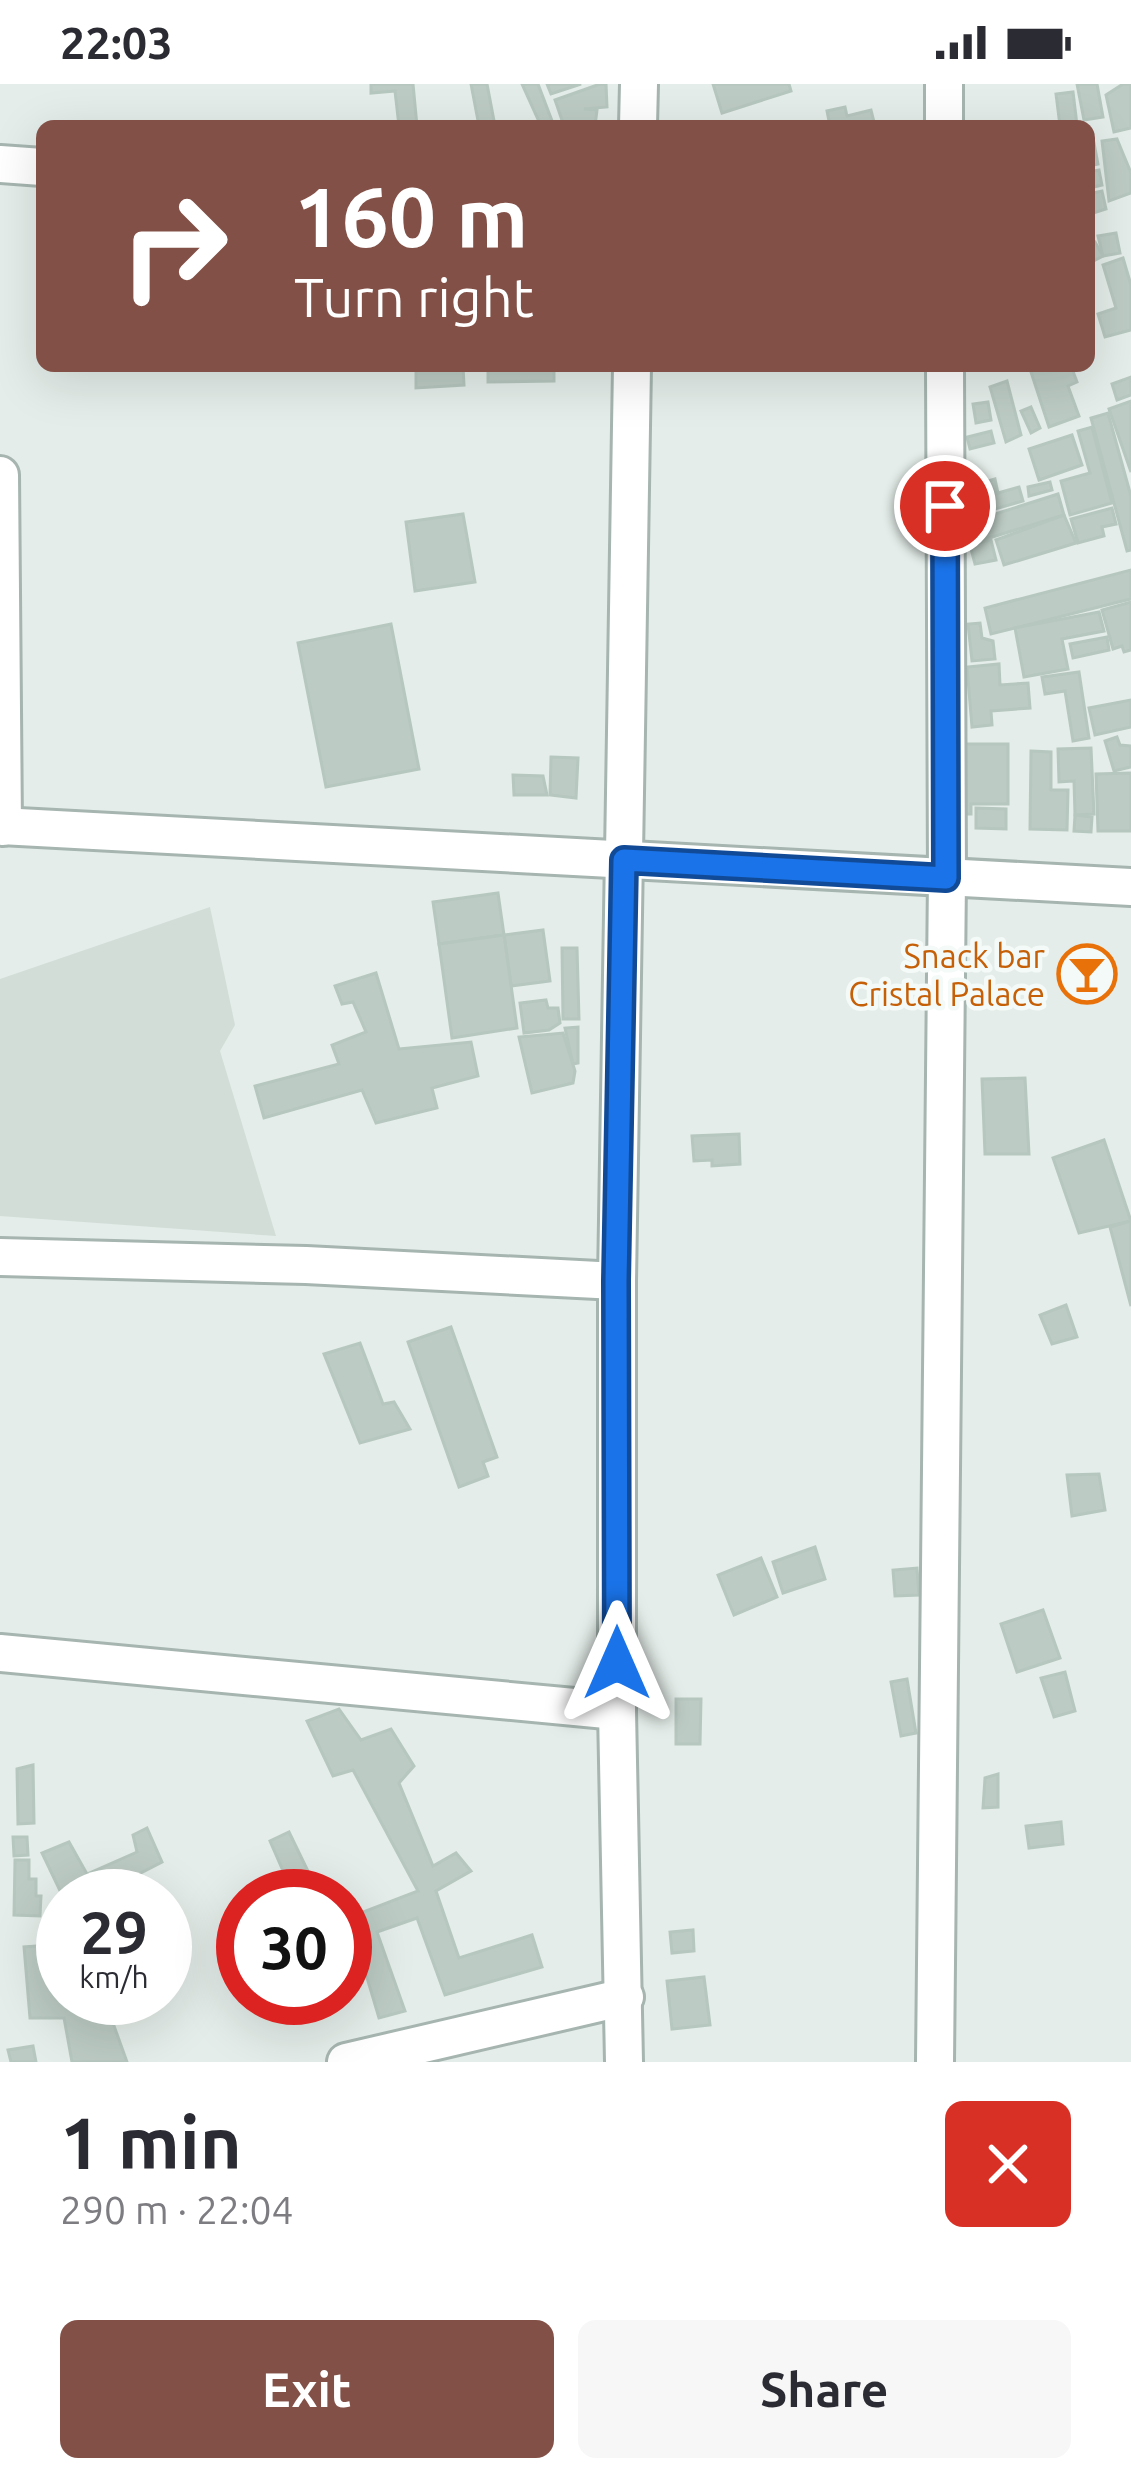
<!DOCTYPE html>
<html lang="en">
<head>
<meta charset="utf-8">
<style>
  body { margin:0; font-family:Ubuntu,sans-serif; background:#f7f7f7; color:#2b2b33; height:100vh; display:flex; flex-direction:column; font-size:45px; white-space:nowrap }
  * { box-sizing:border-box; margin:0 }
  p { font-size:39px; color:#7c7c81 }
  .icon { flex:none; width:66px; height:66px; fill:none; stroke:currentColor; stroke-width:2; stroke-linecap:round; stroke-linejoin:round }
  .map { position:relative; height:1978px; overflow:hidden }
  .drawer { display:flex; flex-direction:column; background:#fff; flex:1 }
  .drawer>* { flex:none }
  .banner { position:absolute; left:36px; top:36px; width:1059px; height:252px; border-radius:18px; box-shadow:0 12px 48px #0002; background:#835047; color:#fff; overflow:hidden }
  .speed { position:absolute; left:36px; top:1785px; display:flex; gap:24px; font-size:60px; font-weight:700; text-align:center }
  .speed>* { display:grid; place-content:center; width:156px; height:156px; border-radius:50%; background:#fff; box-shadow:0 12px 48px #0002; line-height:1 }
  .speed small { font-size:30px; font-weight:400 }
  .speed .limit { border:18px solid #d22; background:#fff; color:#111 }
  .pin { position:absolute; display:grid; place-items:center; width:102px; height:102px; color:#fff; margin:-51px; border:6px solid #fff; border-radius:50%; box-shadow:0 3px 12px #0007 }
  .me { position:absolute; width:132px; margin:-66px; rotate:0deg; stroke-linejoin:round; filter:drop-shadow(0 0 9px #0008) }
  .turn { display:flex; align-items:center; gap:42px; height:252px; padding:0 60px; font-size:54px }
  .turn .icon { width:156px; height:156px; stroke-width:2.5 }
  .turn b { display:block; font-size:84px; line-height:102px }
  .round { display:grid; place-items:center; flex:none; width:126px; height:126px; border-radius:18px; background:#f7f7f7 }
  .headline { display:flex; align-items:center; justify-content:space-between; height:204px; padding:0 60px }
  h1 { font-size:72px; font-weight:600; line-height:90px }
  .primary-button { display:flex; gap:24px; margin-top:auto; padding:24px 60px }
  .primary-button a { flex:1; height:138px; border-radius:18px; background:#835047; color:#fff; font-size:48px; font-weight:600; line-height:138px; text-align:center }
  .primary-button a+a { background:#f7f7f7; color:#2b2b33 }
  .status { display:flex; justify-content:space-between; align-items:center; height:84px; padding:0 60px; background:#fff; direction:ltr }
  .status svg { height:33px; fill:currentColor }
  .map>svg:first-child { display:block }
</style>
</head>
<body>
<div class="status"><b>22:03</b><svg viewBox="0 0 49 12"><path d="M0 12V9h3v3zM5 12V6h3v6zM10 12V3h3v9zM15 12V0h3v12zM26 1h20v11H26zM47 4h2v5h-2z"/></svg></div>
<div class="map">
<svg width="1131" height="1978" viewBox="0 0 1131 1978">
  <rect width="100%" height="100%" fill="#e4ede9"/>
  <!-- built -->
  <polygon fill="#d2ddd8" points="210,823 235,941 220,967 276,1152 0,1132 0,895"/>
  <!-- building -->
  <g fill="#bccbc4" stroke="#b6c7bf" stroke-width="3">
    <polygon points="371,0 413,0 417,42 399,42 395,7 371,9"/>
    <polygon points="471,0 487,0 495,42 479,42"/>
    <polygon points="522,0 538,0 554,42 541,42"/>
    <polygon points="547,0 581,0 551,10"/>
    <polygon points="600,0 606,0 607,23 584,25 597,26 595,42 564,42 555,16"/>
    <polygon points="713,0 789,0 791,7 722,29"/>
    <polygon points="1077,0 1097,0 1103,33 1084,36"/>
    <polygon points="1123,0 1131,0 1131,44 1114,48 1106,11"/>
    <polygon points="1073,8 1077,41 1060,42 1056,10"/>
    <polygon points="845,23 847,32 871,26 875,42 810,42 829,37 827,27"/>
    <polygon points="1117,55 1131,89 1131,109 1109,117 1102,57"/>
    <polygon points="1094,59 1098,80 1089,82 1089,60"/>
    <polygon points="1099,86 1102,101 1089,104 1089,88"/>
    <polygon points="1102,107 1106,125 1093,129 1089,110"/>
    <polygon points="1116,149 1120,169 1103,172 1098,152"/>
    <polygon points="1095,158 1103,172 1089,179 1089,160"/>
    <polygon points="1123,174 1131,201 1131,246 1105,253 1098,230 1116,224 1103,181"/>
    <polygon points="416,282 463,282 464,301 416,304"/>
    <polygon points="488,282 554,282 554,297 488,298"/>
    <polygon points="1029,282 1071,282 1077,298 1068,302 1079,332 1049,343"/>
    <polygon points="1131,293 1131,311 1117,316 1112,300"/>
    <polygon points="1007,297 1021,351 1006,358 990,303"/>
    <polygon points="1131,317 1131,388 1109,325"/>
    <polygon points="988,318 991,336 976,339 973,320"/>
    <polygon points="1031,323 1040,344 1031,349 1021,327"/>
    <polygon points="1108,329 1131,412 1131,466 1127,467 1091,334"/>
    <polygon points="1092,343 1112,419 1070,431 1061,397 1090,389 1078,347"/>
    <polygon points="991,347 994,359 970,365 967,353"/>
    <polygon points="1072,351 1082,381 1039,396 1029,365"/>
    <polygon points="995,395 998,409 1019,403 1023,417 995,425 988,397"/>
    <polygon points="984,396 986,414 974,415 972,402"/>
    <polygon points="1050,398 1052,406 1029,412 1028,403"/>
    <polygon points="1058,410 1064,431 976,458 970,438"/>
    <polygon points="989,418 991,428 971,431 969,421"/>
    <polygon points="1112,424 1116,440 1102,443 1104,452 1078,459 1071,435"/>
    <polygon points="463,430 475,498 415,507 406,438"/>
    <polygon points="1064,431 1076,459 1004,481 996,456"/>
    <polygon points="991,456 996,476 975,480 970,461"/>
    <polygon points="1131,486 1131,515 991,550 985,524"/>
    <polygon points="1131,518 1131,566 1124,568 1122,562 1113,565 1102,526"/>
    <polygon points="1099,528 1104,547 1062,555 1068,585 1024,593 1015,544"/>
    <polygon points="980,539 982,554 993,557 995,575 972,577 968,540"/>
    <polygon points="391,540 419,685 326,703 298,559"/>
    <polygon points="1107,553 1109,566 1073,574 1070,560"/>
    <polygon points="999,580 1000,601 1028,599 1030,624 991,627 992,641 972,643 967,583"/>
    <polygon points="1079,588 1089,654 1073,657 1065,607 1045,610 1042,593"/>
    <polygon points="1131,616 1131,643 1095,651 1089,624"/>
    <polygon points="1117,653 1120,661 1131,662 1131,683 1114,687 1105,657"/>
    <polygon points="956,660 1008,660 1008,720 971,720 971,730 956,730"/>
    <polygon points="1091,664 1094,730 1075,731 1074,697 1059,698 1058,665"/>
    <polygon points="1031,667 1051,668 1051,706 1068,706 1067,746 1030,745"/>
    <polygon points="551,673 578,674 576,714 550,711"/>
    <polygon points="1131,689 1131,747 1098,747 1096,690"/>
    <polygon points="513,691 543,692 547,711 514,711"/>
    <polygon points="976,724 1006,725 1006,745 976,744"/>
    <polygon points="1075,731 1092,733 1091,748 1074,747"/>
    <polygon points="498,809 504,851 439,860 433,818"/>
    <polygon points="543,846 550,897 511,902 504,851"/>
    <polygon points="504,851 517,944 452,954 439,860"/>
    <polygon points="562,864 577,864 579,935 563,935"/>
    <polygon points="376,889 399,965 471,958 478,992 432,1004 437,1024 376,1039 362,1006 264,1034 255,1002 339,980 332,961 366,948 353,918 342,920 335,902"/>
    <polygon points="546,916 548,924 558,924 560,939 549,946 524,949 520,919"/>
    <polygon points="578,943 578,979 573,980 565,944"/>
    <polygon points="563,949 575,987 573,999 532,1009 519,953"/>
    <polygon points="1025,994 1029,1070 985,1070 982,995"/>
    <polygon points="739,1050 740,1080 712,1082 712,1076 694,1077 692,1052"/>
    <polygon points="1104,1056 1131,1137 1079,1149 1053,1074"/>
    <polygon points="1131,1137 1131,1222 1110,1143"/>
    <polygon points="1066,1221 1077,1253 1052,1260 1040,1231"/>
    <polygon points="451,1243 497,1373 483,1378 488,1392 459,1403 408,1258"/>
    <polygon points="360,1259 383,1320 394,1318 410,1345 360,1359 324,1270"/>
    <polygon points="1099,1390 1105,1426 1072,1432 1067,1391"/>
    <polygon points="815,1463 825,1495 783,1509 773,1478"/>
    <polygon points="761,1474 777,1513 734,1531 718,1491"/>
    <polygon points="917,1484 919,1511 895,1512 893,1486"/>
    <polygon points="1043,1526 1060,1574 1017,1588 1001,1540"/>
    <polygon points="1065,1588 1075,1627 1054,1633 1041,1594"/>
    <polygon points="907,1595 916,1649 901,1652 891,1598"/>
    <polygon points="676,1615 701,1615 700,1660 676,1660"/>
    <polygon points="339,1625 361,1656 391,1645 414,1682 399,1699 433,1782 456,1769 471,1787 436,1807 459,1874 532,1851 542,1883 445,1911 417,1834 377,1848 405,1927 379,1934 357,1860 345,1864 345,1835 418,1807 353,1686 333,1692 307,1637"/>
    <polygon points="33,1681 34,1739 18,1740 17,1685"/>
    <polygon points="998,1690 998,1723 983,1724 985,1694"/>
    <polygon points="1061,1738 1063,1760 1029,1764 1026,1742"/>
    <polygon points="147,1744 162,1778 96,1812 63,1813 42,1769 69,1758 87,1790 137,1768 133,1751"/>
    <polygon points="289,1748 320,1812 294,1812 270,1757"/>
    <polygon points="13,1753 27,1753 28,1771 14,1772"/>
    <polygon points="15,1776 29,1776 29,1795 36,1795 36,1812 41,1812 40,1832 14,1831"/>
    <polygon points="693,1846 694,1867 672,1869 670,1848"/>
    <polygon points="63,1860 63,1914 104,1914 127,1978 72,1978 64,1934 30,1934 24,1863"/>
    <polygon points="704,1893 710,1941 672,1945 667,1897"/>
    <polygon points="33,1962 36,1978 11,1978 8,1966"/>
  </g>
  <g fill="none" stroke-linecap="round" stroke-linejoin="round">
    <!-- minor casing -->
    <g stroke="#a6b5b0" stroke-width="42">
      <g id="minor">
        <polyline points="944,0 944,42"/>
        <polyline points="638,42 639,0"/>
        <polyline points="0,80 42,83"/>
        <polyline points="0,391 3,743"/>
        <polyline points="0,742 1131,803"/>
        <polyline points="0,1173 306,1181 617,1197"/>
        <polyline points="0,1569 617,1627"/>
        <polyline points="346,1978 625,1913"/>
        <polyline points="624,1978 617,1627 617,1197 632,282"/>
        <polyline points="935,1978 947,793 945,282"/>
      </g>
    </g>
    <!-- minor -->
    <use href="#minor" stroke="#fff" stroke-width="36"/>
  </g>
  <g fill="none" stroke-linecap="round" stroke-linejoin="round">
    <!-- route casing -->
    <g stroke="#114b97" stroke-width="30">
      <polyline id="route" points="617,1579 616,1197 624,776 946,794 945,422"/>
    </g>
    <!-- route -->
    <use href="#route" stroke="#1a73e8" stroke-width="21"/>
  </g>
  <!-- icons -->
  <defs>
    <g id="bar-ring" transform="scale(3)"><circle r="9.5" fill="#f4faf7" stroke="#e8710a" stroke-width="1.5"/><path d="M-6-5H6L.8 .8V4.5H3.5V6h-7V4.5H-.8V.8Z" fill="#e8710a"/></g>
  </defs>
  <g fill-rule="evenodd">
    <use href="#bar-ring" x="1087" y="890"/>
  </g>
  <g text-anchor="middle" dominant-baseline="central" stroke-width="9" stroke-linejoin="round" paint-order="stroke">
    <!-- food labels -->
    <g font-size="33" fill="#c56008" stroke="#f4faf7" text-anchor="end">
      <text x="1045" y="871">Snack bar<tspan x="1045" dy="38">Cristal Palace</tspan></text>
    </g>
  </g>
</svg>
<div class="speed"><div>29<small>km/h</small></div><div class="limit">30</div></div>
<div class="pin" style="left:945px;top:422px;background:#d93025"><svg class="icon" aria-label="arrive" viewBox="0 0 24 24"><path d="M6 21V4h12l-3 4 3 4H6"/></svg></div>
<svg class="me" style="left:617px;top:1579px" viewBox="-20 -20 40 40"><path d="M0-17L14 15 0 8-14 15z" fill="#1a73e8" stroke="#fff" stroke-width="4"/></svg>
<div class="banner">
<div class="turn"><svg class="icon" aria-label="right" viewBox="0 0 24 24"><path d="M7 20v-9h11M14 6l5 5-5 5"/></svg><div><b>160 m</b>Turn right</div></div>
</div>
</div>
<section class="drawer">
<div class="headline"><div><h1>1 min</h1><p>290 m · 22:04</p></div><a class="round" style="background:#d93025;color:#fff"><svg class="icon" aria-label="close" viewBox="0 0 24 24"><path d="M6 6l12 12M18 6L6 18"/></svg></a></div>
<div class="primary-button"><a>Exit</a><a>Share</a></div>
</section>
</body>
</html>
